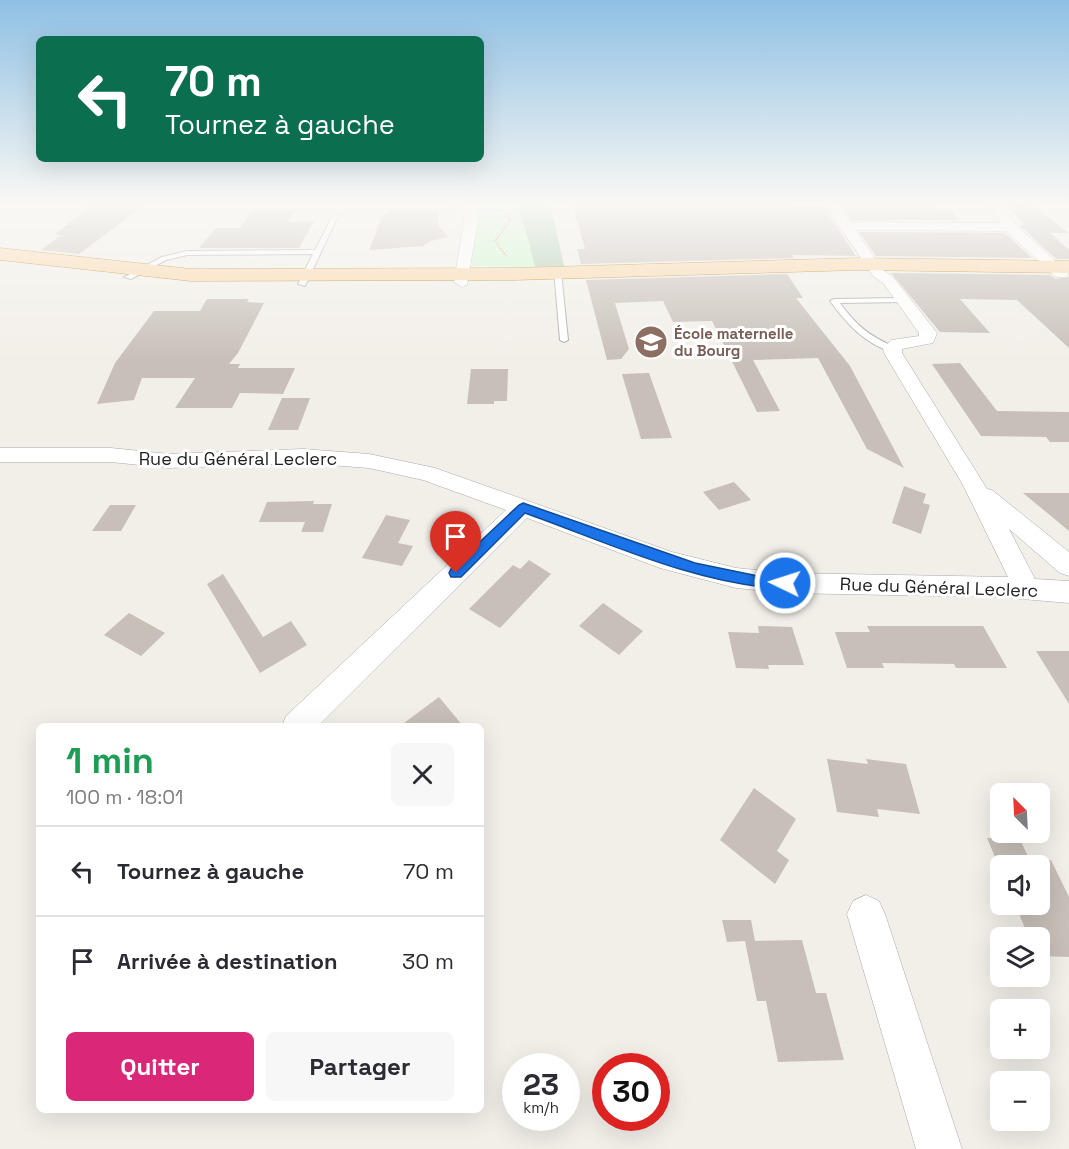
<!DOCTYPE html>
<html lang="fr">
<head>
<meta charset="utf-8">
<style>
  body { margin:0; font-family:"Space Grotesk",sans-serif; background:#f7f7f7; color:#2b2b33; height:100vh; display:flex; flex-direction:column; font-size:22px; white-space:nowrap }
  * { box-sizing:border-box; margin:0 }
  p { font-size:20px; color:#7c7c81 }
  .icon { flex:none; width:33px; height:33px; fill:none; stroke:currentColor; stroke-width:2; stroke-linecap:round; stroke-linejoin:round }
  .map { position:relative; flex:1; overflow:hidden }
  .details { position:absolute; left:36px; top:723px; width:448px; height:390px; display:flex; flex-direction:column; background:#fff; border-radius:9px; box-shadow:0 6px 24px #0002 }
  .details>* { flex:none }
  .guide { position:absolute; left:36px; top:36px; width:448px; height:126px; border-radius:9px; box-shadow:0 6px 24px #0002; background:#0b6e4f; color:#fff; overflow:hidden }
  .needle { width:39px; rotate:336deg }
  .buttons { position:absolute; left:990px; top:783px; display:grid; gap:12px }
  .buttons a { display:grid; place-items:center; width:60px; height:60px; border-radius:9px; background:#fff; box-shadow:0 6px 24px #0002; font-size:30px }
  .speed { position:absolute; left:502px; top:1053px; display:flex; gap:12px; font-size:30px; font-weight:700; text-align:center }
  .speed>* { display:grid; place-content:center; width:78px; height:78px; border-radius:50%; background:#fff; box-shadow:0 6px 24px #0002; line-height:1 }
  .speed small { font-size:15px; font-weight:400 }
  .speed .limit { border:9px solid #d22; background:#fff; color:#111 }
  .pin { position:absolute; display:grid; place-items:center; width:51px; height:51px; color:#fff; margin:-62px -26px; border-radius:50% 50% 50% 0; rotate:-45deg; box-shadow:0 0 6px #0007 }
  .pin .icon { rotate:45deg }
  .me { position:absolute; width:66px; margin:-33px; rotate:274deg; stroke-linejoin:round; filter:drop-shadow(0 0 4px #0008) }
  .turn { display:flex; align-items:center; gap:21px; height:126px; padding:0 30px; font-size:27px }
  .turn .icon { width:78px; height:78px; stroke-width:2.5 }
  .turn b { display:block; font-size:42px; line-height:51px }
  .round { display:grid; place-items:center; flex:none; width:63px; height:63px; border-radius:9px; background:#f7f7f7 }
  .summary { display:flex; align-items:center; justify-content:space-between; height:102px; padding:0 30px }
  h1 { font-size:36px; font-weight:700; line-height:45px; color:#1e9e55 }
  .button { display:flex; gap:12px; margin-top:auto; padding:12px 30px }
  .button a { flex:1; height:69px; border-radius:9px; background:#db2777; color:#fff; font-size:24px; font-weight:700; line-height:69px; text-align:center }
  .button a+a { background:#f7f7f7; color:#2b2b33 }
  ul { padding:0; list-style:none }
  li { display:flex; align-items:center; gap:18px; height:90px; padding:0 30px; border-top:2px solid #e1e1e2 }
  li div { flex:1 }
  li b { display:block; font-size:22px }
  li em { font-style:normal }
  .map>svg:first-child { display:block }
</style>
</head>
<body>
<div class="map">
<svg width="1069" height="1149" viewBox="0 0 1069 1149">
  <rect width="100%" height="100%" fill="#f2efe9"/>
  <!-- grass -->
  <polygon fill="#cdebb0" points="167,202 335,202 331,205 228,207"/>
  <!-- cemetery -->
  <polygon fill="#aacbaf" points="518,202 550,202 564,266 535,267"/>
  <!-- park -->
  <polygon fill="#c8facc" points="487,202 518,202 535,267 472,266 477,213 474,206"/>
  <!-- building -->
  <g fill="#c7bfb8">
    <polygon points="95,202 145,205 79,254 41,250 61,235 55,234"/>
    <polygon points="1003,202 1030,202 1068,233 1050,233 1069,250 1069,259 1056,259 1019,225 1025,225"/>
    <polygon points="644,203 823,206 856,256 792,255 794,258 581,264 577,249 585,249 573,204"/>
    <polygon points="840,204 933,205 937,209 949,210 961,220 851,220"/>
    <polygon points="253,210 295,210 287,222 314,221 299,248 199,248 216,228 240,228"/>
    <polygon points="390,211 438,211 438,225 448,237 431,241 423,246 369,250 383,214 389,214"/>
    <polygon points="859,232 1005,233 1032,258 876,256"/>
    <polygon points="891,273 1050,275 1056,279 1069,277 1069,348 1017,300 960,299 990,333 940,332"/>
    <polygon points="787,274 803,298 796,298 850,366 904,468 867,449 818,358 753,360 780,411 757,412 712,321 673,322 663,301 615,303 629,349 621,359 607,360 586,280"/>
    <polygon points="207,299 249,299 247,302 264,303 238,353 229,364 240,364 238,368 295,368 283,394 240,393 232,408 175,408 195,378 142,378 134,400 97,404 115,363 154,311 200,311"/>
    <polygon points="960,363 997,411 1069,412 1069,442 1050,442 1046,437 981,436 932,364"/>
    <polygon points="471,369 508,369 507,401 494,401 494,404 467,404"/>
    <polygon points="649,373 672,438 641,439 622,374"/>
    <polygon points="282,398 310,398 298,430 268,430"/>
    <polygon points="734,482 751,500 719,510 703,492"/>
    <polygon points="904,486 926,494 923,503 930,505 921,534 892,523"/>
    <polygon points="1023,493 1069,493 1069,531 1051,516"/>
    <polygon points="314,501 313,504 332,504 323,532 301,532 305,522 259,522 267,502"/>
    <polygon points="110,505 136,505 121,531 92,531"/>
    <polygon points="386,515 410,520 398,543 413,546 402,566 362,558"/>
    <polygon points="529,560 551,574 500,628 469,609 513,565 520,569"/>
    <polygon points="223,574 263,637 291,621 307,645 260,673 207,584"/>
    <polygon points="603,603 643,631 619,655 579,626"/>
    <polygon points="129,613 165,633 141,656 104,635"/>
    <polygon points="758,626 792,627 804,665 768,665 769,669 736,668 728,632 759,633"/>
    <polygon points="867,626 983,626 1007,668 956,668 954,664 882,663 884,668 847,668 835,632 870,632"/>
    <polygon points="1036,651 1069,651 1069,704"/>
    <polygon points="439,697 463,726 400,726"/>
    <polygon points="827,759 868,764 866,759 906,764 920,814 877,809 879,817 837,812"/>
    <polygon points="754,788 796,819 777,851 789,860 775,884 720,840"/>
    <polygon points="987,838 1020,839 1029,859 1051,860 1069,897 1069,957 1040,956 1040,938 1029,938 1015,904 1040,904 1040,866 1000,866 1000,869"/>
    <polygon points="722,920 751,920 755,941 748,941 802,940 816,993 826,993 844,1060 778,1062 766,1001 757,1001 745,941 727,942"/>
  </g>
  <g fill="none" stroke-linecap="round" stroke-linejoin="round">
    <!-- lane casing -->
    <g stroke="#a9a9a9" stroke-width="2">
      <g id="lane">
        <polygon points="334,213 339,214 305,286 298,284 313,254 187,255 166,260 131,279 124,277 162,257 187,251 315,250"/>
        <polygon points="554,270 561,272 568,340 564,342 560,340"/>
        <path d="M902,298H905V302L840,303C855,324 870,337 895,347L896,349L892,352C864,343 847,324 830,301L834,299Z"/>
      </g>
    </g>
    <!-- street casing -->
    <g stroke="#a9a9a9" stroke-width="1">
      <g id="street">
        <path d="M444,202C460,202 469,202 479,215L467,285L462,287L454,282L465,215L461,211Z"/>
        <polygon points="823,202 836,202 850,222 1001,223 988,202 1000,202 1015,224 1069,274 1066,277 1056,277 1006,231 855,230 883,270 894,278 937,333 933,343 902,349 902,353 987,489 992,490 1069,552 1069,576 1060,573 1009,529 1035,579 1069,581 1069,603 999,597 785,593 736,588 660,568 527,518 318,726 282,726 286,716 506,510 423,480 369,468 303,463 169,468 111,462 0,462 0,448 111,448 169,454 303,449 369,454 435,468 672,552 736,568 785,573 1008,577 963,485 884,353 883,349 891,340 919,336 919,333 884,284 873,276"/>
        <polygon points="866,895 879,901 885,914 962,1149 916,1149 847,914 853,901"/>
      </g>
    </g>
    <!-- primary casing -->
    <g stroke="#a06b00" stroke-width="1">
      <polygon id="primary" points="0,248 191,269 514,268 858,258 1069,261 1069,273 858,270 514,280 191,281 0,260"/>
    </g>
    <!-- path -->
    <polyline stroke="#fa8072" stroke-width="2" stroke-dasharray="1.5 1.5" stroke-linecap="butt" points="490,209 500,211 511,219 495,241 506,256"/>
    <!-- lane -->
    <use href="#lane" fill="#fff" fill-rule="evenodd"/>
    <!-- street -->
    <use href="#street" fill="#fff" fill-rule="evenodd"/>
    <!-- primary -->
    <use href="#primary" fill="#fcd6a4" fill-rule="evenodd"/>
  </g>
  <!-- sky -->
  <linearGradient id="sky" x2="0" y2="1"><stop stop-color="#8fc0e4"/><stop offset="0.56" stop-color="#f9f8f5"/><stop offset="1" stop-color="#f9f8f5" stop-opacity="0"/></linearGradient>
  <rect width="1069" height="363" fill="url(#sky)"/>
  <!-- route -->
  <path fill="#1a73e8" stroke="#114b97" stroke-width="1.5" d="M523,503L695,563L758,576L785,578L792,583L785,589C695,584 609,543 525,513L461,577H451L449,573L451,569L519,505Z"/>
  <!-- icons -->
  <defs>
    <g id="school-disc" transform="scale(1.725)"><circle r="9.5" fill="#8d6e63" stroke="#fff"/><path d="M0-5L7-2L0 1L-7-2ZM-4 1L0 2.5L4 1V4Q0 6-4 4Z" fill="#fff"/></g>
  </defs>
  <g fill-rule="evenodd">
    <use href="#school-disc" x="651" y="342"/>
  </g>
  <g text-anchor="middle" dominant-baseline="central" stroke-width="6" stroke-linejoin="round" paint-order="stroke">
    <!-- far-education labels -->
    <g font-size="15" font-weight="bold" fill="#785e54" stroke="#fff" text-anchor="start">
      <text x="674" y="333">École maternelle<tspan x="674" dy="17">du Bourg</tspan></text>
    </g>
    <!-- street labels -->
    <g font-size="18" fill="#222" stroke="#fff">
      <text x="238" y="458">Rue du Général Leclerc</text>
      <text transform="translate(939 587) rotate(2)">Rue du Général Leclerc</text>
    </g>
  </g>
</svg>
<div class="buttons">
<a><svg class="needle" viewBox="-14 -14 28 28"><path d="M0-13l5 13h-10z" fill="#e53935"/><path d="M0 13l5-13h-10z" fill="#7c7c81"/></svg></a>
<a><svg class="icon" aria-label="sound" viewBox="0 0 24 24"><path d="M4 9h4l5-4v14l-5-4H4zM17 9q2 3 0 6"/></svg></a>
<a><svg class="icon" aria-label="layers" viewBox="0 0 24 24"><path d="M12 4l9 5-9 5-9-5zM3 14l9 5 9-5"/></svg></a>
<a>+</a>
<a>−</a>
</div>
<div class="speed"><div>23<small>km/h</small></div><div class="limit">30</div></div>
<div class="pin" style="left:456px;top:573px;background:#d93025"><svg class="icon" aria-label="arrive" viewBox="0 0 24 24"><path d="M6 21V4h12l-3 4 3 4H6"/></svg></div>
<svg class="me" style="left:785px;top:583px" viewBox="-20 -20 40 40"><circle r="17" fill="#1a73e8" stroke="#fff" stroke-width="3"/><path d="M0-11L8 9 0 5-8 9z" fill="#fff"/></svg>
<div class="guide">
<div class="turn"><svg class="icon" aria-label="left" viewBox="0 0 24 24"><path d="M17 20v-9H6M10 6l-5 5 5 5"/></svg><div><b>70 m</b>Tournez à gauche</div></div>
</div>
<section class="details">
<div class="summary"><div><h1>1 min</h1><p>100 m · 18:01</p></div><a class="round"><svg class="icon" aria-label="close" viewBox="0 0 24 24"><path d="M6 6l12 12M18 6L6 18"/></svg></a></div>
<ul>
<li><svg class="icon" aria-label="left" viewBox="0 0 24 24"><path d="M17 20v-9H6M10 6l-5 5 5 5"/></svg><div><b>Tournez à gauche</b></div><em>70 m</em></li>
<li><svg class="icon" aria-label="arrive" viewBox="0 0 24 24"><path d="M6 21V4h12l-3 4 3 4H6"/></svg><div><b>Arrivée à destination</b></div><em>30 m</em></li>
</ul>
<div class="button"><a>Quitter</a><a>Partager</a></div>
</section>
</div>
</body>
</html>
